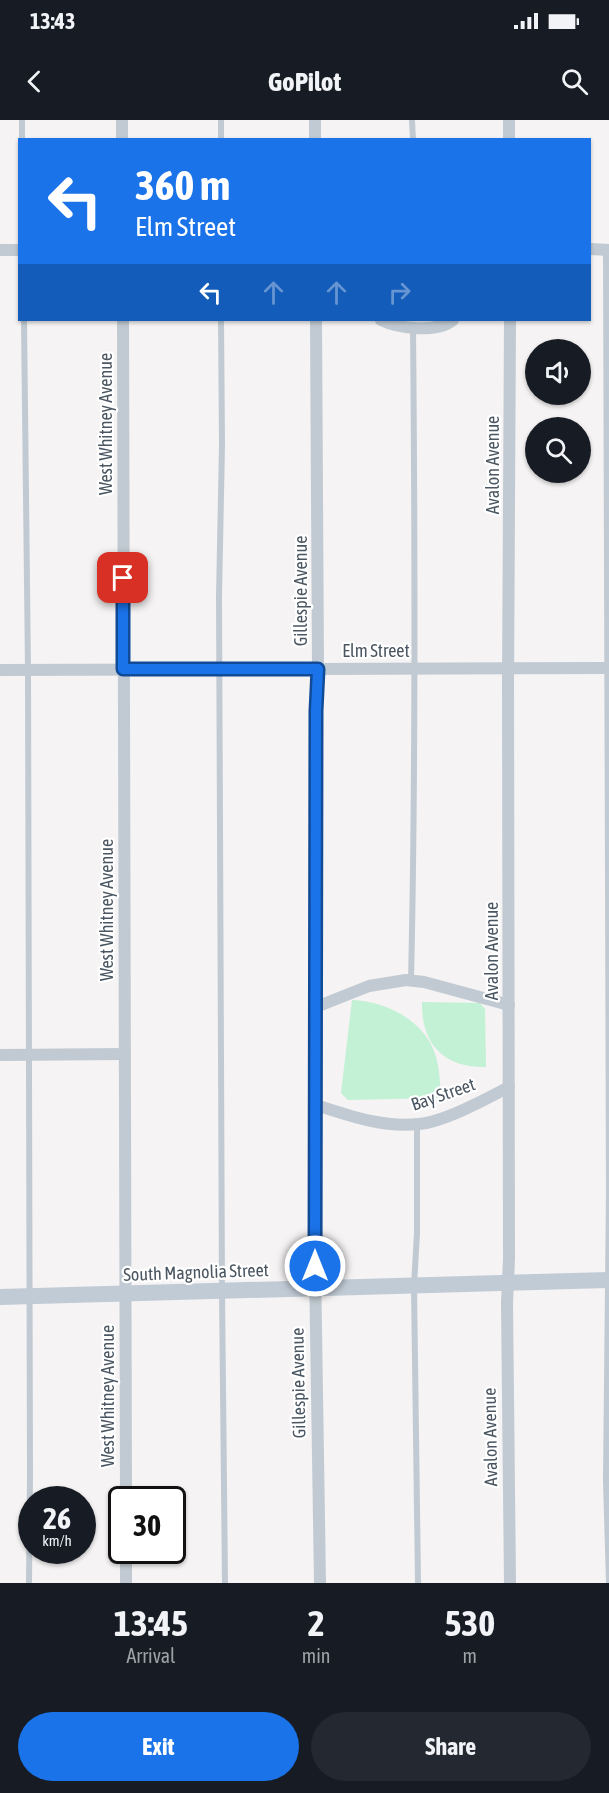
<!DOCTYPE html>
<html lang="en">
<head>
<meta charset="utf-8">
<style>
  body { margin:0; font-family:"Asap Condensed",sans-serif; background:#242831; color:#f1f3f6; height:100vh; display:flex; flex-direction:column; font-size:22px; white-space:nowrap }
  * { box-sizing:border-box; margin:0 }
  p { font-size:20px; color:#9ea1a6 }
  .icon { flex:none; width:33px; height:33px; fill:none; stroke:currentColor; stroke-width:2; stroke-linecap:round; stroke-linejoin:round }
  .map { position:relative; height:1463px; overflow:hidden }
  .panel { display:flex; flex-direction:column; background:#171b24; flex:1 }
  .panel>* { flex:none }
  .guide { position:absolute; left:18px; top:18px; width:573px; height:183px; border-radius:0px; box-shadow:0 2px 4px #0004; background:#1a73e8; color:#fff; overflow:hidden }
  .buttons { position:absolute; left:525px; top:219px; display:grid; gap:12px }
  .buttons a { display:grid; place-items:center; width:66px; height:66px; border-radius:50%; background:#171b24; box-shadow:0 2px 4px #0004; font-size:30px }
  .speed { position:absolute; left:18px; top:1366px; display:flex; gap:12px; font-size:30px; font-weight:700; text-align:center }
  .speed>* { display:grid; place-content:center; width:78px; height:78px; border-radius:50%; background:#171b24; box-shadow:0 2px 4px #0004; line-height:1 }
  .speed small { font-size:15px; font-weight:400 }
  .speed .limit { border:3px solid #111; border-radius:9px; background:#fff; color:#111 }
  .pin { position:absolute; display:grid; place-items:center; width:51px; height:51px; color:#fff; margin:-26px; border-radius:12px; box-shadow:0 3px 9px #0006 }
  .me { position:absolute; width:66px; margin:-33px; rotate:0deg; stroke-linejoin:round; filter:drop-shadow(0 0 4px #0008) }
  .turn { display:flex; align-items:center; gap:21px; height:126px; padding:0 18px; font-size:27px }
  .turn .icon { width:78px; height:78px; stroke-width:2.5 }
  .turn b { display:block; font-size:42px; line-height:51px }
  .lanes { display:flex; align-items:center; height:57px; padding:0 18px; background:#0003; justify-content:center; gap:30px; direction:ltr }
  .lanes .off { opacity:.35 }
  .eta { display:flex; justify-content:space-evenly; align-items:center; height:102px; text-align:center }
  .eta b { font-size:36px; font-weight:700; line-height:42px }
  .primary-button { display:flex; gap:12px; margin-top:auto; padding:12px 18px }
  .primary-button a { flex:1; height:69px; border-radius:36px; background:#1a73e8; color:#fff; font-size:24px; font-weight:700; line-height:69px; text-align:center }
  .primary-button a+a { background:#242831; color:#f1f3f6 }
  .status { display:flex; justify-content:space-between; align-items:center; height:42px; padding:0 30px; background:#171b24; direction:ltr }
  .status svg { height:16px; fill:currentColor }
  header { display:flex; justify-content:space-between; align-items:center; height:78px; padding:0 18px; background:#171b24; font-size:27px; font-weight:700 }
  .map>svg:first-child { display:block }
</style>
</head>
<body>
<div class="status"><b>13:43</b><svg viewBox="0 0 49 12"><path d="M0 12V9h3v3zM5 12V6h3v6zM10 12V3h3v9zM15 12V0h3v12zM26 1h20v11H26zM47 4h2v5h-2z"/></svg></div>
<header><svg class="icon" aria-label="back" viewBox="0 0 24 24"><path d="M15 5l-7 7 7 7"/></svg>GoPilot<svg class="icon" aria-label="search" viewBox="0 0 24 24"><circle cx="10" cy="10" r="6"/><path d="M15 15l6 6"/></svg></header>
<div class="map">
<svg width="609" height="1463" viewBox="0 0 609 1463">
  <rect width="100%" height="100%" fill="#f5f3f3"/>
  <!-- green -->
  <g fill="#c3f1d5">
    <path d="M352,880C386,881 426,901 436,937C440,950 440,965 441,978L348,980L341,973Z"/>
    <path d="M422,882L480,883L485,889L486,947C444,948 421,924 422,882Z"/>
  </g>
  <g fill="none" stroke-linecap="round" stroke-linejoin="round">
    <!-- lane -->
    <g stroke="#c1cad2" stroke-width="6">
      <polyline points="22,0 22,20"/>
      <polyline points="221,0 221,20"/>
      <polyline points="412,0 413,20"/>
      <polyline points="606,130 609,1071 606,1361 609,1463"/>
      <polyline points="24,200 28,550 30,1355 29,1463"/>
      <polyline points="221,200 222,325 219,476 222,1171 225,1463"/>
      <path d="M411,860C416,643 415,425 413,207"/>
      <polyline points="417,1004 417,1113 414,1166 418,1463"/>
    </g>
    <!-- street -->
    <g stroke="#c1cad2" stroke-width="12">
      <polyline points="122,0 122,20"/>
      <polyline points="509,0 509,20"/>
      <polyline points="315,20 315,0"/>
      <polyline points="590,129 609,130"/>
      <polyline points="0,130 20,130"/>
      <polyline points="123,200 126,1380"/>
      <polyline points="316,200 318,549 316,568 315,1146 320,1463"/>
      <path d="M381,200C399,209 437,213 453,200"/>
      <polyline points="0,550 609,548"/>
      <polyline points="316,887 369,866 406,860 424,862 509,885"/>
      <polyline points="0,935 124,934"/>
      <path d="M316,985C350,996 383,1008 419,1004C444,1002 486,979 509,967"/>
      <polyline points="126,1431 126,1463"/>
      <polyline points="510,1463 507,1183 509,1139 508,566 510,200"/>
    </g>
    <!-- secondary -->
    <polyline stroke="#c1cbd6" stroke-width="16" points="0,1177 609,1160"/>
  </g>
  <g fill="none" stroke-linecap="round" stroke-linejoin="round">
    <!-- route casing -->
    <g stroke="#114b97" stroke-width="15">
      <polyline id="route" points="123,458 123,549 318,549 316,591 315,1146"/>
    </g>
    <!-- route -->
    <use href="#route" stroke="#1a73e8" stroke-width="10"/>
  </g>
  <g text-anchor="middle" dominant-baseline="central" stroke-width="4.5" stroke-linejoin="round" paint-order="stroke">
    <!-- street labels -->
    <g font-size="18" fill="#4a5661" stroke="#fff">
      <text transform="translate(105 304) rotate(-90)">West Whitney Avenue</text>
      <text transform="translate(492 345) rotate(-90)">Avalon Avenue</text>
      <text transform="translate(300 471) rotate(-90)">Gillespie Avenue</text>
      <text x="376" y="530">Elm Street</text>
      <text transform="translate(106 790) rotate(-90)">West Whitney Avenue</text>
      <text transform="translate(491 831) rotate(-90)">Avalon Avenue</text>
      <text transform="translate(443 974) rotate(-19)">Bay Street</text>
      <text transform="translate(196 1152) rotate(-2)">South Magnolia Street</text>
      <text transform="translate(298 1263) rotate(-91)">Gillespie Avenue</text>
      <text transform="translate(107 1276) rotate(-90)">West Whitney Avenue</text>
      <text transform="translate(490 1317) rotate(-91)">Avalon Avenue</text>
    </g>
  </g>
</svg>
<div class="buttons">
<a><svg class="icon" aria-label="sound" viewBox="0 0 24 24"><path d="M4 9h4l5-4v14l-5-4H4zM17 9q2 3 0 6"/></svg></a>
<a><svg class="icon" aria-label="search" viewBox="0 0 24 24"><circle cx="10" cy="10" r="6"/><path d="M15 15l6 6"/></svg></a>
</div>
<div class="speed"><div>26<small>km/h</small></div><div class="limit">30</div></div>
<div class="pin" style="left:123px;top:458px;background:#d93025"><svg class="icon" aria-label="arrive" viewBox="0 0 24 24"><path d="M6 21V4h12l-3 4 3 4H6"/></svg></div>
<svg class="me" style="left:315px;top:1146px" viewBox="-20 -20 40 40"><circle r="17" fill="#1a73e8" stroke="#fff" stroke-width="3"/><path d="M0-11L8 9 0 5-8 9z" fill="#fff"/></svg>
<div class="guide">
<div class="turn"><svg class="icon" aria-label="left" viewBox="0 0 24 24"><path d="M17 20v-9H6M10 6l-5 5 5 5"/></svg><div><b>360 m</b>Elm Street</div></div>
<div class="lanes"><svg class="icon" aria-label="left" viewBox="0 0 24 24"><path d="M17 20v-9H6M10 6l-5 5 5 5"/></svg><svg class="icon off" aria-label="ahead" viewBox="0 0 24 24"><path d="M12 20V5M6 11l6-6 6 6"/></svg><svg class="icon off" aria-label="ahead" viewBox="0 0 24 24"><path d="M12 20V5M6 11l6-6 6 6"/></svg><svg class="icon off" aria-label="right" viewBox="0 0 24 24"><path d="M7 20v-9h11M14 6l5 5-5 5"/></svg></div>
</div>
</div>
<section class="panel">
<div class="eta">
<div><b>13:45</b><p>Arrival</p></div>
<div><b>2</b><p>min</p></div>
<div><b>530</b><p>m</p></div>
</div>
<div class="primary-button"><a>Exit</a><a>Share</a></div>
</section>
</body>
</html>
